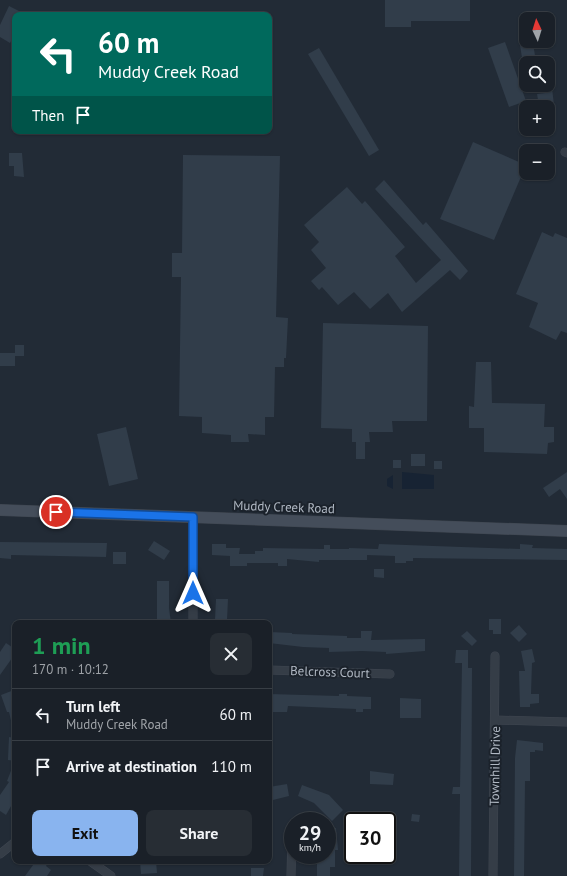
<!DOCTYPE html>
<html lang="en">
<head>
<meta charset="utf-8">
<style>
  body { margin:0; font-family:"PT Sans",sans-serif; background:#272d34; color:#f1f3f6; height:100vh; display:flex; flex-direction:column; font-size:15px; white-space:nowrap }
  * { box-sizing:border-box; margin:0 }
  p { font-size:13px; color:#9fa3a8 }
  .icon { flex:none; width:22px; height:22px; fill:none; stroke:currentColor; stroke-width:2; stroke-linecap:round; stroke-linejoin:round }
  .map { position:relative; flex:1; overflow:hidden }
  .details { position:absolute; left:12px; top:620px; width:260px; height:244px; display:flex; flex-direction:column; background:#1a2028; border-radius:8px; box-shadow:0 1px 3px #0004,0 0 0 1px #383e45 }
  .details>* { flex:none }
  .guide { position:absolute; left:12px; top:12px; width:260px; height:122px; border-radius:8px; box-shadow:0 1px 3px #0004,0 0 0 1px #383e45; background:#00695c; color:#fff; overflow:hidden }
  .needle { width:26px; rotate:356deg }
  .tools { position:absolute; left:519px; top:12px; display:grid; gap:8px }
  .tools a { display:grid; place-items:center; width:36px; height:36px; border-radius:8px; background:#1a2028; box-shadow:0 1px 3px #0004,0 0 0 1px #383e45; font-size:20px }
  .speed { position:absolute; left:284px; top:812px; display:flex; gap:8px; font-size:20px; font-weight:700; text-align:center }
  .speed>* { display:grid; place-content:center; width:52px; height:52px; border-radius:50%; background:#1a2028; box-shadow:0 1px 3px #0004,0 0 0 1px #383e45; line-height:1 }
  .speed small { font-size:10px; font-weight:400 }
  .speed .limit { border:2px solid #111; border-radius:6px; background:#fff; color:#111 }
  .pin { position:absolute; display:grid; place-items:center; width:34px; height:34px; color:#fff; margin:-17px; border:2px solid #fff; border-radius:50%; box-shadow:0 1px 4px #0007 }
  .me { position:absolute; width:44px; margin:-22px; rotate:0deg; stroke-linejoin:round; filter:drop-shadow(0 0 3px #0008) }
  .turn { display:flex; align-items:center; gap:14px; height:84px; padding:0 20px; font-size:18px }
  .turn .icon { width:52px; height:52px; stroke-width:2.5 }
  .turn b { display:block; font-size:28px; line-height:34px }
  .then { display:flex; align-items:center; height:38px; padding:0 20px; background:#0003; gap:8px; font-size:15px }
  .round { display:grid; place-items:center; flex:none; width:42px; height:42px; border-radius:8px; background:#272d34 }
  .overview { display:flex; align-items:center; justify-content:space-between; height:68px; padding:0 20px }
  h1 { font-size:24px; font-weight:600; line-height:30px; color:#1e9e55 }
  .action { display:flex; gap:8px; margin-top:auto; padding:8px 20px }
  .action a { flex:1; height:46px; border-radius:8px; background:#89b4ef; color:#111; font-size:16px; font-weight:600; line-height:46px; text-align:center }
  .action a+a { background:#272d34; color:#f1f3f6 }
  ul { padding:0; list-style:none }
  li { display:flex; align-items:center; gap:12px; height:52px; padding:0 20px; border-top:1px solid #383e45 }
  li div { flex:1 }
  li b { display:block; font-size:15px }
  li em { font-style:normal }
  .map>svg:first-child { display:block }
</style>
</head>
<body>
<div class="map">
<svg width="567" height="876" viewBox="0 0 567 876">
  <rect width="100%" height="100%" fill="#222b36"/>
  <!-- water -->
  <g fill="#172333">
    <polygon points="402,472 434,475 434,489 402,489"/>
    <polygon points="393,475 393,489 387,486 387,479"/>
  </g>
  <!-- building -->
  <g fill="#313d4a">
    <polygon points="385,0 470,0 470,21 411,21 411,27 385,27"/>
    <polygon points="9,6 27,15 15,15 15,34 10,43 0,37 0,25"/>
    <polygon points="505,42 526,101 509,107 488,48"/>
    <polygon points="533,43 536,62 523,64 520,45"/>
    <polygon points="319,48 379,150 369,156 308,54"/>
    <polygon points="545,88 552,88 554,105 539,106 537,94 545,93"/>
    <polygon points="473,142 526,165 494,240 440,219"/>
    <polygon points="9,153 22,153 24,177 14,176 14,166 9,166"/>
    <polygon points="183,155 280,156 276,317 288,318 286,358 284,358 284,367 275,367 274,417 265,417 265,435 248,434 249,442 231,442 231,435 202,433 202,417 179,416 181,277 172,277 172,253 182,253"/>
    <polygon points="384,180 423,225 426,222 468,271 460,280 450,270 402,312 388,293 370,309 354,292 338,305 322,287 319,290 311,281 326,268 311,250 319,242 304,225 347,187 362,204 365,201 405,247 395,256 416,283 441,260 375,189"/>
    <polygon points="542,232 553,237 555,233 567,238 567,333 561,331 556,340 529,327 538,303 516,294"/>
    <polygon points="323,323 428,326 427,421 392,421 393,432 369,432 370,442 365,442 365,459 356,459 356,442 352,442 352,429 321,428"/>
    <polygon points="15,345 24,345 24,356 15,356 15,366 0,366 0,353 15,353"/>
    <polygon points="476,362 491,362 492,403 545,404 544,427 554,427 554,442 548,443 547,454 484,452 484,428 469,428 469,406 474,407"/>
    <polygon points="126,427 138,479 109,486 97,434"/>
    <rect x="411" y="454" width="14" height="12"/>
    <rect x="393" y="460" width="8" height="8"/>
    <rect x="434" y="461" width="8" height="8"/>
    <polygon points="567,472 567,499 560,489 549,497 543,488"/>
    <polygon points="154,541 170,551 164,560 148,550"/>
    <polygon points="0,542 107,543 106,557 11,555 11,559 0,558"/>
    <polygon points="212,544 226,544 226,548 240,548 239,554 255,554 255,551 263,551 263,548 324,549 324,545 330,545 330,549 349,549 349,548 378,549 379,544 520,549 520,544 533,545 532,548 567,549 567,560 413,558 413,561 406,561 406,563 395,563 395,556 367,555 367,560 319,560 319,562 287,559 287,566 278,566 278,563 247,563 247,566 230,566 230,556 212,555"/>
    <rect x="113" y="552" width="13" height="12"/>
    <polygon points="374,569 384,569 384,578 374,577"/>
    <polygon points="157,581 169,581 169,608 171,623 157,623"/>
    <polygon points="216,599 228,599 227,620 215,620"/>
    <polygon points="489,619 501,619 501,634 493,634 493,630 489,630"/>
    <polygon points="519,625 527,634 519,642 510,633"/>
    <polygon points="361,631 372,631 371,640 425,639 425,651 386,654 386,652 362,651 329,652 329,648 303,647 269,643 269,632 292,633 292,634 347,636 347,638 361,638"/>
    <polygon points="467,631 477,641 472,646 461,636"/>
    <polygon points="6,643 15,649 15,654 0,675 0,652"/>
    <polygon points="532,649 535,662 532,663 531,694 539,694 539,703 530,704 530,707 520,707 519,671 525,671 521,651"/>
    <polygon points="456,650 468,650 468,668 472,668 471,876 459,876 460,794 452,794 453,787 460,787 462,663 455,663"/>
    <polygon points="14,690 15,725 12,725 9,712 7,712 1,695"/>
    <polygon points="269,694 339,696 339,694 347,694 347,696 371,697 371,709 363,709 363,712 356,712 356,709 288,706 287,712 269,712"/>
    <polygon points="400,698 421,699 421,718 400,718"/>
    <polygon points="9,737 15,738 15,761 8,760"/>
    <polygon points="517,740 543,743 543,751 535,750 535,752 530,752 530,781 525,781 524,876 514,876 515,758"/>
    <polygon points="14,763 15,799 6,815 0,811 0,795 9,782 7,781"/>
    <polygon points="370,771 394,774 393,785 370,784"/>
    <polygon points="287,784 289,796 269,801 269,787"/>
    <polygon points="302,785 329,795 343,810 332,821 314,803 298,796"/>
    <polygon points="412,814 420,815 419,822 411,821"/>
    <polygon points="327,828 336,828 338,850 335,850 335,867 330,867 330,876 317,876 317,857 327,857"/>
    <polygon points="36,861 49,861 46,866 51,870 47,876 25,876"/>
    <polygon points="140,861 156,861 157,873 141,874"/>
    <polygon points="251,868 264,868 263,876 251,876"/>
  </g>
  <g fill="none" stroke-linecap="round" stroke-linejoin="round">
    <!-- street casing -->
    <g stroke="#3f4650" stroke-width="9">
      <g id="street">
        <polyline points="565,152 567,153"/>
        <polyline points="193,623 193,517"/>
        <polyline points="269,670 390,674"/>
        <polyline points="495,720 567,722"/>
        <polyline points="0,854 15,842"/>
        <polyline points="90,861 111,876"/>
        <polyline points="291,876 292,834"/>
        <polyline points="493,876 495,656"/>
      </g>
    </g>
    <!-- secondary casing -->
    <g stroke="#3f4650" stroke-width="12">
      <polyline id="secondary" points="0,510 567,531"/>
    </g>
    <!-- street -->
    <use href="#street" stroke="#353d47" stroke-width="8"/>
    <!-- secondary -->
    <use href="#secondary" stroke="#444d5a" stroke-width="11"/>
  </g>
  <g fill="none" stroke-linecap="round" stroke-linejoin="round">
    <!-- route casing -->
    <g stroke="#114b97" stroke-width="10">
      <polyline id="route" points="56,512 193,517 193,593"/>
    </g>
    <!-- route -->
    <use href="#route" stroke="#1a73e8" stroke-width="7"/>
  </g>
  <g text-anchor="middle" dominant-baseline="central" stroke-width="4" stroke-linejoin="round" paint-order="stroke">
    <!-- street labels -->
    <g font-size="13" fill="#b0b8c3" stroke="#1b222b">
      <text transform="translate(284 507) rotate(2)">Muddy Creek Road</text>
      <text transform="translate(330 672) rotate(2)">Belcross Court</text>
      <text transform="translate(495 766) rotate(-89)">Townhill Drive</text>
    </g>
  </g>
</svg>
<div class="tools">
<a><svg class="needle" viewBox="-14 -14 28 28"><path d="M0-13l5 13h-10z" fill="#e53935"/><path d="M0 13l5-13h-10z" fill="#9fa3a8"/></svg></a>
<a><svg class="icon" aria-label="search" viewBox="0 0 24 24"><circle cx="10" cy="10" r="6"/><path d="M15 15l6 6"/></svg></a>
<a>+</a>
<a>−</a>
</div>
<div class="speed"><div>29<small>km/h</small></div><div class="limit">30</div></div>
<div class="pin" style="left:56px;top:512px;background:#d93025"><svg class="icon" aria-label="arrive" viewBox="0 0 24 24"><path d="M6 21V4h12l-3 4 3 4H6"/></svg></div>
<svg class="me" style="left:193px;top:593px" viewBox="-20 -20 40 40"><path d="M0-17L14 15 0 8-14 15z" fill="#1a73e8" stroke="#fff" stroke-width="4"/></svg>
<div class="guide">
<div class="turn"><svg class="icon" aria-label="left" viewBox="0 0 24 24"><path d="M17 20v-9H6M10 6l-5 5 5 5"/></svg><div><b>60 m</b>Muddy Creek Road</div></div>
<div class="then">Then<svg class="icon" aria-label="arrive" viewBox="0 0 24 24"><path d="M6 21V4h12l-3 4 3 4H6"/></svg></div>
</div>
<section class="details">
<div class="overview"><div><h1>1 min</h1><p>170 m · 10:12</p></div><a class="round"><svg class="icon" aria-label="close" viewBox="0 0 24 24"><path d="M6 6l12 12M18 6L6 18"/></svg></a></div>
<ul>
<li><svg class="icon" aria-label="left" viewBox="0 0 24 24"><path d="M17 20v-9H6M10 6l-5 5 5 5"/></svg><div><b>Turn left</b><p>Muddy Creek Road</p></div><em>60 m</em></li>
<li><svg class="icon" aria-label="arrive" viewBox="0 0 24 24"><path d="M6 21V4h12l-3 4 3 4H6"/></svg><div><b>Arrive at destination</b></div><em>110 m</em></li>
</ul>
<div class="action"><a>Exit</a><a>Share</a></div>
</section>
</div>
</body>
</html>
